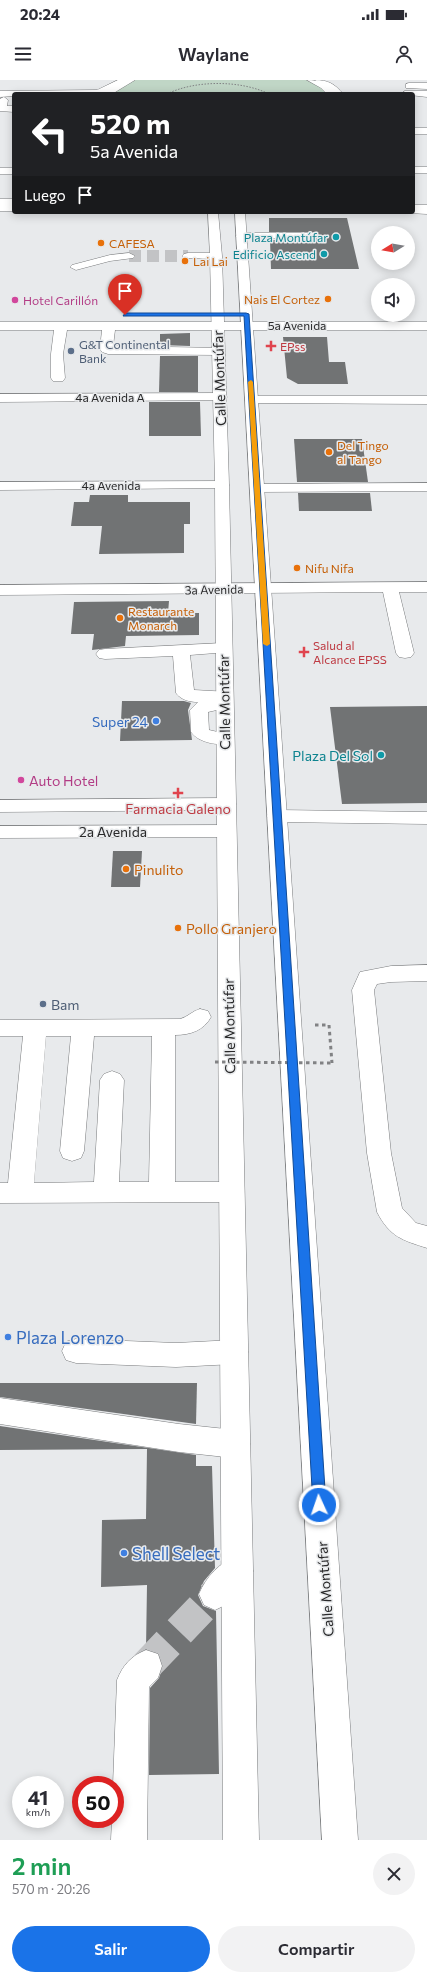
<!DOCTYPE html>
<html lang="es">
<head>
<meta charset="utf-8">
<style>
  body { margin:0; font-family:Commissioner,sans-serif; background:#f2f2f3; color:#2b2b33; height:100vh; display:flex; flex-direction:column; font-size:15px; white-space:nowrap }
  * { box-sizing:border-box; margin:0 }
  p { font-size:13px; color:#7c7c81 }
  .icon { flex:none; width:22px; height:22px; fill:none; stroke:currentColor; stroke-width:2; stroke-linecap:round; stroke-linejoin:round }
  .map { position:relative; height:1760px; overflow:hidden }
  .details { display:flex; flex-direction:column; background:#fff; flex:1 }
  .details>* { flex:none }
  .hud { position:absolute; left:12px; top:12px; width:403px; height:122px; border-radius:4px; box-shadow:0 2px 10px #0003; background:#202124; color:#fff; overflow:hidden }
  .needle { width:26px; rotate:259deg }
  .controls { position:absolute; left:371px; top:146px; display:grid; gap:8px }
  .controls a { display:grid; place-items:center; width:44px; height:44px; border-radius:50%; background:#fff; box-shadow:0 2px 10px #0003; font-size:20px }
  .speed { position:absolute; left:12px; top:1696px; display:flex; gap:8px; font-size:20px; font-weight:700; text-align:center }
  .speed>* { display:grid; place-content:center; width:52px; height:52px; border-radius:50%; background:#fff; box-shadow:0 2px 10px #0003; line-height:1 }
  .speed small { font-size:10px; font-weight:400 }
  .speed .limit { border:6px solid #d22; background:#fff; color:#111 }
  .pin { position:absolute; display:grid; place-items:center; width:34px; height:34px; color:#fff; margin:-41px -17px; border-radius:50% 50% 50% 0; rotate:-45deg; box-shadow:0 0 4px #0007 }
  .pin .icon { rotate:45deg }
  .me { position:absolute; width:44px; margin:-22px; rotate:357deg; stroke-linejoin:round; filter:drop-shadow(0 0 3px #0008) }
  .turn { display:flex; align-items:center; gap:14px; height:84px; padding:0 12px; font-size:18px }
  .turn .icon { width:52px; height:52px; stroke-width:2.5 }
  .turn b { display:block; font-size:28px; line-height:34px }
  .then { display:flex; align-items:center; height:38px; padding:0 12px; background:#0003; gap:8px; font-size:15px }
  .round { display:grid; place-items:center; flex:none; width:42px; height:42px; border-radius:21px; background:#f2f2f3 }
  .summary { display:flex; align-items:center; justify-content:space-between; height:68px; padding:0 12px }
  h1 { font-size:24px; font-weight:600; line-height:30px; color:#1e9e55 }
  .cta { display:flex; gap:8px; margin-top:auto; padding:8px 12px }
  .cta a { flex:1; height:46px; border-radius:24px; background:#1a73e8; color:#fff; font-size:16px; font-weight:600; line-height:46px; text-align:center }
  .cta a+a { background:#f2f2f3; color:#2b2b33 }
  .status { display:flex; justify-content:space-between; align-items:center; height:28px; padding:0 20px; background:#fff; direction:ltr }
  .status svg { height:11px; fill:currentColor }
  header { display:flex; justify-content:space-between; align-items:center; height:52px; padding:0 12px; background:#fff; font-size:18px; font-weight:600 }
  .map>svg:first-child { display:block }
</style>
</head>
<body>
<div class="status"><b>20:24</b><svg viewBox="0 0 49 12"><path d="M0 12V9h3v3zM5 12V6h3v6zM10 12V3h3v9zM15 12V0h3v12zM26 1h20v11H26zM47 4h2v5h-2z"/></svg></div>
<header><svg class="icon" aria-label="menu" viewBox="0 0 24 24"><path d="M4 6h16M4 12h16M4 18h16"/></svg>Waylane<svg class="icon" aria-label="person" viewBox="0 0 24 24"><circle cx="12" cy="8" r="4"/><path d="M4 21q1-7 8-7t8 7"/></svg></header>
<div class="map">
<svg width="427" height="1760" viewBox="0 0 427 1760">
  <rect width="100%" height="100%" fill="#e8eaec"/>
  <!-- green -->
  <polygon fill="#c0d6c6" points="135,0 307,0 323,8 327,14 115,14 119,8"/>
  <!-- building -->
  <g fill="#717374">
    <polygon points="269,138 347,138 359,189 271,189 270,160 314,160 320,155 314,152 269,152"/>
    <polygon points="190,253 190,266 160,265 160,254"/>
    <polygon points="283,257 327,257 329,282 345,282 348,304 298,304 287,298"/>
    <polygon points="160,276 198,276 198,312 159,312"/>
    <polygon points="149,322 200,322 201,356 149,356"/>
    <polygon points="294,359 362,359 368,402 297,402"/>
    <polygon points="298,413 370,413 372,431 299,431"/>
    <polygon points="90,415 128,415 128,422 190,422 190,444 184,444 184,473 99,474 102,446 71,446 74,422 89,422"/>
    <polygon points="169,521 168,533 199,533 199,555 126,556 125,566 92,570 94,554 71,554 74,522"/>
    <polygon points="122,621 184,621 191,623 188,630 192,660 120,661"/>
    <polygon points="427,626 427,723 342,724 330,627"/>
    <polygon points="113,771 142,771 140,807 111,807"/>
    <polygon points="0,1303 197,1303 196,1344 0,1317"/>
    <polygon points="0,1346 196,1375 196,1386 212,1386 215,1488 204,1501 198,1515 203,1526 216,1531 219,1694 149,1695 150,1608 159,1598 163,1586 158,1573 146,1569 147,1505 101,1507 102,1440 146,1439 147,1369 0,1370"/>
  </g>
  <g fill="none" stroke-linecap="round" stroke-linejoin="round">
    <!-- minor-tunnel-far1 -->
    <polyline stroke="#c2c3c5" stroke-width="12" stroke-dasharray="12 6" stroke-linecap="butt" points="129,176 188,176"/>
    <!-- minor-tunnel -->
    <polyline stroke="#c2c3c5" stroke-width="32" stroke-dasharray="32 16" stroke-linecap="butt" points="146,1586 215,1514"/>
    <!-- minor casing -->
    <g stroke="#797b7d" stroke-width="1">
      <g id="minor">
        <polygon points="125,0 135,0 112,14 102,14"/>
        <path d="M307,0C320,0 328,3 336,14H327L321,8Z"/>
        <polygon points="409,3 427,3 427,9 406,8 406,4"/>
        <polygon points="4,17 8,20 7,26 14,26 14,32 0,31 0,19"/>
        <rect x="413" y="48" width="14" height="6"/>
        <rect x="413" y="87" width="14" height="6"/>
        <rect x="0" y="88" width="14" height="6"/>
        <rect x="0" y="125" width="14" height="6"/>
        <rect x="413" y="125" width="14" height="6"/>
        <polygon points="241,153 314,153 319,156 314,159 237,158 236,156"/>
        <polygon points="129,173 135,176 133,178 110,181 76,190 70,187 72,185 110,175"/>
        <polygon points="188,173 216,173 222,176 216,179 184,178 182,176 184,174"/>
        <polygon points="0,242 427,242 427,250 115,250 113,266 222,268 224,271 222,274 218,275 108,274 102,272 100,269 102,250 67,250 63,274 65,298 63,301 53,301 51,298 51,274 54,250 0,250"/>
        <polygon points="220,313 225,314 227,317 225,320 0,322 0,314"/>
        <polygon points="252,316 427,316 427,324 247,323 245,320 247,317"/>
        <polygon points="222,401 227,402 229,405 227,408 0,410 0,402"/>
        <polygon points="427,403 427,411 257,412 252,411 250,408 252,405 257,404"/>
        <polygon points="427,502 427,512 399,512 414,573 411,577 405,578 399,577 396,573 383,512 0,515 0,505"/>
        <path d="M223,563L229,564L232,568L229,572L190,575L194,610L230,612L233,616L231,619L233,623L230,627L208,632L209,650L231,655L233,659L231,663C218,666 199,663 191,652L190,630L198,622C190,622 181,620 176,613L173,576L105,579L99,578L96,574L99,570L105,569Z"/>
        <polygon points="226,718 233,720 236,724 233,728 226,730 0,732 0,720"/>
        <polygon points="277,730 427,732 427,744 277,742 270,740 267,736 270,732"/>
        <polygon points="226,745 233,747 236,751 233,755 226,757 0,758 0,746"/>
        <path d="M427,885V901L391,902L377,904L374,910L391,1073L402,1128L416,1143L427,1146V1168C402,1160 390,1157 377,1132L367,1073L352,910L360,892L391,886Z"/>
        <path d="M200,929L208,931L211,937C204,950 191,955 175,955V1102H231L240,1105L244,1112L240,1119L231,1122L0,1123V1103H8L23,956H0V940L180,939C188,937 192,931 200,929ZM46,956H71L60,1071L63,1078L72,1081L81,1078L84,1071L94,956H152L149,1102H119L124,1000L120,994L112,991L104,994L100,1000L94,1102L34,1103Z"/>
        <polygon points="76,1259 176,1263 234,1260 244,1263 248,1272 244,1281 234,1284 176,1287 76,1283 66,1280 62,1271 66,1262"/>
        <polygon points="0,1318 179,1344 235,1350 245,1354 250,1364 245,1374 235,1378 179,1372 0,1344"/>
        <path d="M237,1476L248,1480L253,1491C246,1508 232,1523 215,1530L204,1525L199,1514C206,1497 220,1482 237,1476Z"/>
        <path d="M146,1570L158,1574L162,1586L158,1598L149,1607L147,1760H111L112,1739H115V1705H113L117,1600C123,1585 131,1576 146,1570Z"/>
      </g>
    </g>
    <!-- major casing -->
    <g stroke="#797b7d" stroke-width="1">
      <g id="major">
        <polygon points="118,0 129,0 103,14 14,14 14,16 0,17 0,11 97,10"/>
        <path d="M315,0C328,0 335,4 343,14H334L328,8Z"/>
        <polygon points="405,11 427,11 427,17 401,14"/>
        <rect x="0" y="119" width="14" height="6"/>
        <polygon points="413,128 427,128 427,134 409,133 408,132 413,132"/>
        <polygon points="208,132 218,132 222,176 229,405 259,1760 223,1760 215,405 210,176"/>
        <polygon points="235,132 245,132 358,1760 322,1760"/>
      </g>
    </g>
    <!-- path-far1 -->
    <path stroke="#818284" stroke-width="1" stroke-dasharray="1.5 1.5" stroke-linecap="butt" d="M167,14C195,0 241,0 269,14"/>
    <!-- path -->
    <polyline stroke="#818284" stroke-width="3" stroke-dasharray="3.5 3.5" stroke-linecap="butt" points="315,945 329,945 332,983"/>
    <!-- minor -->
    <use href="#minor" fill="#fff" fill-rule="evenodd"/>
    <!-- major -->
    <use href="#major" fill="#fff" fill-rule="evenodd"/>
    <!-- path-bridge -->
    <polyline stroke="#818284" stroke-width="3" stroke-dasharray="3.5 3.5" stroke-linecap="butt" points="215,982 332,983"/>
  </g>
  <!-- route -->
  <polygon fill="#1a73e8" stroke="#114b97" points="125,233 246,233 249,234 326,1425 324,1429 319,1431 315,1429 313,1425 244,236 123,236"/>
  <!-- slow -->
  <polygon fill="#f59e0b" points="251,300 253,302 270,564 267,566 263,564 248,302"/>
  <!-- markers -->
  <g fill="#0f9aa8" stroke="#e8eaec" stroke-width="1.5">
    <circle cx="336" cy="157" r="4"/>
    <circle cx="324" cy="174" r="4"/>
    <circle cx="381" cy="675" r="4"/>
  </g>
  <g fill="#e8710a" stroke="#e8eaec" stroke-width="1.5">
    <circle cx="101" cy="163" r="4"/>
    <circle cx="185" cy="181" r="4"/>
    <circle cx="328" cy="219" r="4"/>
    <circle cx="329" cy="372" r="4"/>
    <circle cx="297" cy="488" r="4"/>
    <circle cx="120" cy="538" r="4"/>
    <circle cx="126" cy="789" r="4"/>
    <circle cx="178" cy="848" r="4"/>
  </g>
  <g fill="#d1479c" stroke="#e8eaec" stroke-width="1.5">
    <circle cx="15" cy="220" r="4"/>
    <circle cx="21" cy="700" r="4"/>
  </g>
  <g fill="#e0444e" stroke="#e8eaec" stroke-width="1.5">
    <path d="M269 260h4v4h4v4h-4v4h-4v-4h-4v-4h4z"/>
    <path d="M302 566h4v4h4v4h-4v4h-4v-4h-4v-4h4z"/>
    <path d="M176 707h4v4h4v4h-4v4h-4v-4h-4v-4h4z"/>
  </g>
  <g fill="#5c6f8a" stroke="#e8eaec" stroke-width="1.5">
    <circle cx="71" cy="271" r="4"/>
    <circle cx="43" cy="924" r="4"/>
  </g>
  <g fill="#3f7fe0" stroke="#e8eaec" stroke-width="1.5">
    <circle cx="156" cy="641" r="4"/>
    <circle cx="8" cy="1257" r="4"/>
    <circle cx="124" cy="1473" r="4"/>
  </g>
  <g text-anchor="middle" dominant-baseline="central" stroke-width="3" stroke-linejoin="round" paint-order="stroke">
    <!-- far-culture labels -->
    <g font-size="12" fill="#0d838f" stroke="#e8eaec" text-anchor="end">
      <text x="328" y="157">Plaza Montúfar</text>
      <text x="316" y="174">Edificio Ascend</text>
    </g>
    <!-- far-food labels -->
    <g font-size="12" fill="#c56008" stroke="#e8eaec" text-anchor="start">
      <text x="109" y="163">CAFESA</text>
      <text x="193" y="181">Lai Lai</text>
      <text x="320" y="219" text-anchor="end">Nais El Cortez</text>
      <text x="337" y="365">Del Tingo<tspan x="337" dy="14">al Tango</tspan></text>
      <text x="305" y="488">Nifu Nifa</text>
      <text x="128" y="531">Restaurante<tspan x="128" dy="14">Monarch</tspan></text>
    </g>
    <!-- far-hotel labels -->
    <g font-size="12" fill="#b23c85" stroke="#e8eaec" text-anchor="start">
      <text x="23" y="220">Hotel Carillón</text>
    </g>
    <!-- far-street labels -->
    <g font-size="12" fill="#29292a" stroke="#e8eaec">
      <text x="297" y="245">5a Avenida</text>
      <text x="110" y="317">4a Avenida A</text>
      <text x="111" y="405">4a Avenida</text>
      <text transform="translate(214 509) rotate(-1)">3a Avenida</text>
    </g>
    <!-- far-service labels -->
    <g font-size="12" fill="#4e5e75" stroke="#e8eaec" text-anchor="start">
      <text x="79" y="264">G&amp;T Continental<tspan x="79" dy="14">Bank</tspan></text>
    </g>
    <!-- far-health labels -->
    <g font-size="12" fill="#be3a42" stroke="#e8eaec" text-anchor="start">
      <text x="280" y="266">EPss</text>
      <text x="313" y="565">Salud al<tspan x="313" dy="14">Alcance EPSS</tspan></text>
    </g>
    <!-- street labels -->
    <g font-size="14" fill="#29292a" stroke="#e8eaec">
      <text transform="translate(219 298) rotate(-92)">Calle Montúfar</text>
      <text transform="translate(224 622) rotate(-91)">Calle Montúfar</text>
      <text x="113" y="751">2a Avenida</text>
      <text transform="translate(229 946) rotate(-91)">Calle Montúfar</text>
      <text transform="translate(325 1509) rotate(-94)">Calle Montúfar</text>
    </g>
    <!-- shop labels -->
    <g font-size="14" fill="#366cbe" stroke="#e8eaec" text-anchor="end">
      <text x="148" y="641">Super 24</text>
    </g>
    <!-- culture labels -->
    <g font-size="14" fill="#0d838f" stroke="#e8eaec" text-anchor="end">
      <text x="373" y="675">Plaza Del Sol</text>
    </g>
    <!-- hotel labels -->
    <g font-size="14" fill="#b23c85" stroke="#e8eaec" text-anchor="start">
      <text x="29" y="700">Auto Hotel</text>
    </g>
    <!-- health labels -->
    <g font-size="14" fill="#be3a42" stroke="#e8eaec">
      <text x="178" y="728">Farmacia Galeno</text>
    </g>
    <!-- food labels -->
    <g font-size="14" fill="#c56008" stroke="#e8eaec" text-anchor="start">
      <text x="134" y="789">Pinulito</text>
      <text x="186" y="848">Pollo Granjero</text>
    </g>
    <!-- service labels -->
    <g font-size="14" fill="#4e5e75" stroke="#e8eaec" text-anchor="start">
      <text x="51" y="924">Bam</text>
    </g>
    <!-- near-shop labels -->
    <g font-size="17" fill="#366cbe" stroke="#e8eaec" text-anchor="start">
      <text x="16" y="1257">Plaza Lorenzo</text>
      <text x="132" y="1473">Shell Select</text>
    </g>
  </g>
</svg>
<div class="controls">
<a><svg class="needle" viewBox="-14 -14 28 28"><path d="M0-13l5 13h-10z" fill="#e53935"/><path d="M0 13l5-13h-10z" fill="#7c7c81"/></svg></a>
<a><svg class="icon" aria-label="sound" viewBox="0 0 24 24"><path d="M4 9h4l5-4v14l-5-4H4zM17 9q2 3 0 6"/></svg></a>
</div>
<div class="speed"><div>41<small>km/h</small></div><div class="limit">50</div></div>
<div class="pin" style="left:125px;top:235px;background:#d93025"><svg class="icon" aria-label="arrive" viewBox="0 0 24 24"><path d="M6 21V4h12l-3 4 3 4H6"/></svg></div>
<svg class="me" style="left:319px;top:1425px" viewBox="-20 -20 40 40"><circle r="17" fill="#1a73e8" stroke="#fff" stroke-width="3"/><path d="M0-11L8 9 0 5-8 9z" fill="#fff"/></svg>
<div class="hud">
<div class="turn"><svg class="icon" aria-label="left" viewBox="0 0 24 24"><path d="M17 20v-9H6M10 6l-5 5 5 5"/></svg><div><b>520 m</b>5a Avenida</div></div>
<div class="then">Luego<svg class="icon" aria-label="arrive" viewBox="0 0 24 24"><path d="M6 21V4h12l-3 4 3 4H6"/></svg></div>
</div>
</div>
<section class="details">
<div class="summary"><div><h1>2 min</h1><p>570 m · 20:26</p></div><a class="round"><svg class="icon" aria-label="close" viewBox="0 0 24 24"><path d="M6 6l12 12M18 6L6 18"/></svg></a></div>
<div class="cta"><a>Salir</a><a>Compartir</a></div>
</section>
</body>
</html>
